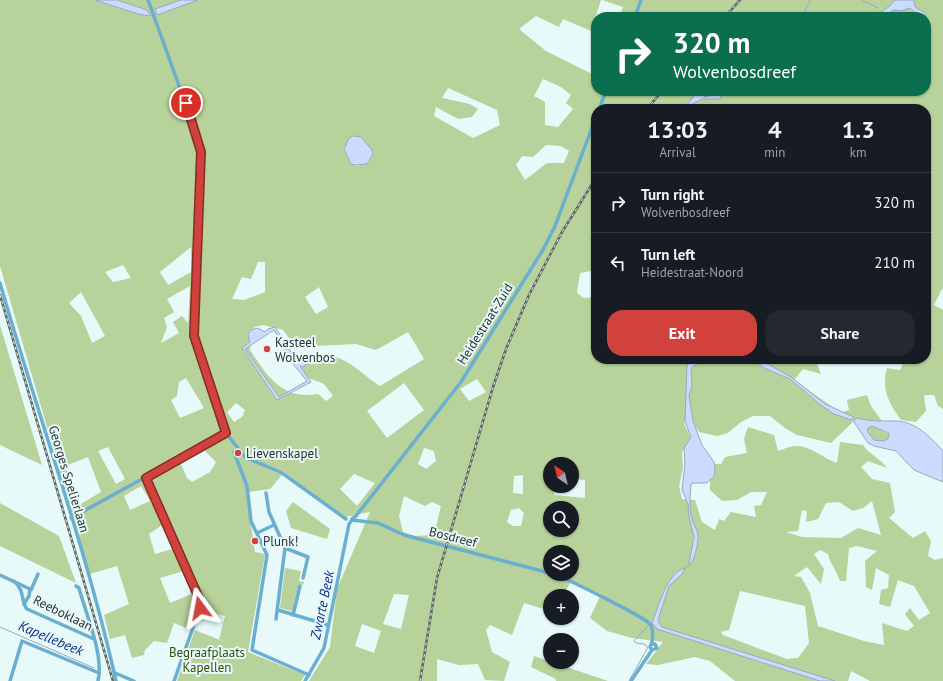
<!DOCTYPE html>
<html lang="en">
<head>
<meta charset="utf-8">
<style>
  body { margin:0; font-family:"PT Sans",sans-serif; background:#242831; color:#f1f3f6; height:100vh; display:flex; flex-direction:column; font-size:15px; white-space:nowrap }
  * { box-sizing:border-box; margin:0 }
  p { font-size:13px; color:#9ea1a6 }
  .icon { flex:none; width:22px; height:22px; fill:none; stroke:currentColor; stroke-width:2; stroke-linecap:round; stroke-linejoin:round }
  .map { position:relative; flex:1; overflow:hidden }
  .details { position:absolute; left:591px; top:104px; width:340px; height:260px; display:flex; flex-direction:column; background:#171b24; border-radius:16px; box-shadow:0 1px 3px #0004 }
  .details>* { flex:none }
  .guide { position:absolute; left:591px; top:12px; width:340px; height:84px; border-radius:16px; box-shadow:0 1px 3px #0004; background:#0b6e4f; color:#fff; overflow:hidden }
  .needle { width:26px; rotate:325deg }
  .buttons { position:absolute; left:543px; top:457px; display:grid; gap:8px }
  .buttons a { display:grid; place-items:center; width:36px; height:36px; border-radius:50%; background:#171b24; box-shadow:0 1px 3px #0004; font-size:20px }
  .pin { position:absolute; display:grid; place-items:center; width:34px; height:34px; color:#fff; margin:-17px; border:2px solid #fff; border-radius:50%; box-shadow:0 1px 4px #0007 }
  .me { position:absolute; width:44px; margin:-22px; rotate:347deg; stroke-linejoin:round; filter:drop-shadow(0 0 3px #0008) }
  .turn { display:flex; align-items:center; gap:14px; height:84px; padding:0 16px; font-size:18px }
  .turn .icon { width:52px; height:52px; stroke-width:2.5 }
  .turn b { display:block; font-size:28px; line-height:34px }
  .eta { display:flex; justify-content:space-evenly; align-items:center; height:68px; text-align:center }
  .eta b { font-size:24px; font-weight:700; line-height:28px }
  .button { display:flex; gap:8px; margin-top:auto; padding:8px 16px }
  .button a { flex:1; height:46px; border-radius:16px; background:#d0423b; color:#fff; font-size:16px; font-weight:700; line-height:46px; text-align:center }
  .button a+a { background:#242831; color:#f1f3f6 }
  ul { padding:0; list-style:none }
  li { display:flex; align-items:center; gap:12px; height:60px; padding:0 16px; border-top:1px solid #363941 }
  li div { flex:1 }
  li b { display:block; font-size:15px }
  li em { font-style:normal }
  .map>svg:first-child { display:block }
</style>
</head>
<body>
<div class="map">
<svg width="943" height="681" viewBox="0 0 943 681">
  <rect width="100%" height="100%" fill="#e7f9f9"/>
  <!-- green -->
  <g fill="#b7d29a" fill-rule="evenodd">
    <path d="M0,0H601L593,25L596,26V33L563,19L559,27L536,16L519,29L546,51L594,75L596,73V91H926V17H619L623,7L602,0H943V290L942,289L934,305L943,310V409L938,406L934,395H924L926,411L916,422L901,420C889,404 881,389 887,368L900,370L905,359H926V109H596V270L580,273L577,293L584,298L596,297V359H820L817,363L821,374L803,369L794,380L841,413L849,410L847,400L867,395L871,406L882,421H872L857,418L831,443L797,435L785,428L770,416H753L741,422L728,433L717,436L699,432L689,415L684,423L691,439L682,452L683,468L679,486L682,499L695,500L702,522L715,530L719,519L724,521L731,512L756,517L754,506L761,505L767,492H751L737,500L722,501L710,490V478L714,464H721L725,457L747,453L744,439L748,427L774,435L778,451C784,449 791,446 796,446C811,446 824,459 837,463L840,442L863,445C870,455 880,458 887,468L868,461L861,467L872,479L890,483L895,512L889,518L913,538L925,531L931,541L928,556L935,560L943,558V681H870L851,671L848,681H735L710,661L695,657L658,665L646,664L663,642L632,638L607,631L590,618L601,594L571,581L563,596H550V611L524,603L512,635L490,625L486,630L492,652L510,662L504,681L485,680L478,664L459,665L437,659V681H309L330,647L337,589L370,512L345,517L284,472L265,467L282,475L270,489L249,492L247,481L245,482L255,552L265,554L248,652L305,675L301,681H177L195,630L230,644L219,639L225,616L201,609L191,630L174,623L167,643L154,641L145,650L144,655L132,658L125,635L110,639L104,615L129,604L117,566L90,574L0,266ZM543,79L561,87L571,95L566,103L573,109L558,127L545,125V102L534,96ZM448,88L497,110L500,125L473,138L434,116L436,107L458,119L472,117L478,109L470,104L442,98ZM353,136C364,138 367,146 371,157L369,162L357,166L351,164L344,149ZM546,145L561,146L569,151L564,163H547L525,180L516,165L522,156L533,157ZM191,247V272L168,285L160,272ZM258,262H265V292L244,300L232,299L242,277L251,279ZM123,265L131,278L113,282L105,272ZM190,286L188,323L182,316L173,322L179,333L161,343L167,327L164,318L174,312L167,299ZM319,287L328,307L316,314L305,297ZM81,292L105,336L92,343L81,316L69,303ZM263,325L283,330L292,342L313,346L356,344L376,350L408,332L424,359L380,386C350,366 338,343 301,366L306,377L324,384L333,396L326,401L318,394C282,400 268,377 250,350L254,327ZM186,378L204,408L180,418L171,400L177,396L179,382ZM477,379L486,392L469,401L460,389ZM404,383L424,410L387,438L367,411ZM236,403L245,410L242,417L234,422L227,412ZM108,447L125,479L116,484L98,451ZM424,448L434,451L436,461L426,469L418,464ZM203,449L216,462L210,472L192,482L187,478L180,462ZM88,457L101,492L79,505L65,466ZM550,464H572V479L585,480V498L554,495L555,486H550ZM354,474L375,483L357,506L340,489ZM523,475V494L513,493L514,476ZM141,486L150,501L130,510L124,496ZM404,496L425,506L432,502L441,506L434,535L415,536L403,532L399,516ZM872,501L881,535L858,528L841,538L802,537L786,532L798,531L802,510L807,511L806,522L818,519L826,503L839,502L853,511L863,508ZM519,508L524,513L521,526H513L507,522L511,510ZM550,508H572V530H550ZM165,523L176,548L155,554L149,534ZM857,546L877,551L865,561L866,587L872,590L876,568L889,575L888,588L881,590L879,604L890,607L898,580L914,586L930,613L919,620L910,608L905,614L914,626L907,631L882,623L884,645L864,641L818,626L810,593L801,577L794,576L807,567L821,584L824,569L814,554L820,550L828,554C830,564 837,571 840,581H846L849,548ZM550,552H572V574H550ZM187,570L196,592L170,603L160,578ZM740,591L805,606L809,643L798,658L787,659L723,635L721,632L729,630ZM394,594L409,595L401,629L383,624ZM362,624L381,631L374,653L355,646Z"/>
    <polygon points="0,325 42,465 0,445"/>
    <polygon points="872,426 889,434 888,439 884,441 874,440 867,431 868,428"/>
    <polygon points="293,502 330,529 327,539 291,528 286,511"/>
    <polygon points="0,503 59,536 76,583 0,546"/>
    <polygon points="285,568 301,571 299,581 304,582 303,585 299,584 292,611 280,608"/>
    <polygon points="534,656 608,681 556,681 556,679 531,667"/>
  </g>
  <!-- water -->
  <g fill="#cbdbfe" stroke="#9ba8c0" fill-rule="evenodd">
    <polygon points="95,0 117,0 147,10 151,16 138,14"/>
    <polygon points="181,0 198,0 157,15 155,9"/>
    <polygon points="895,0 914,0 915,7 925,13 925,17 920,17 910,8 900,11 894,10 883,17 873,17 890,6"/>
    <polygon points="712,91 718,91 704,97 719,94 721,96 720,99 702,99 690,105 690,109 684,109 694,96"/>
    <polygon points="353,136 361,137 372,150 373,154 367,164 354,165 351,164 344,149 349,138"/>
    <path d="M275,327L295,358L298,359L303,357L310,358L304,367L300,366L311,382L277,400L242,348L250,342L248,334L251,330L258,328L265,332L268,329ZM274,330L294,365L307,381L279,397L245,349Z"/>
    <path d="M693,359H705L691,368L692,386L689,395L693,421L702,445L714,462L715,470L714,476L707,483H693L691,484C690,495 689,509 692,519C693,524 697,529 698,534C699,541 695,558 691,564L689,563L694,537L689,517L688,504L682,490L685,463L684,448L691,437L685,421L687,365Z"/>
    <polygon points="751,359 759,359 791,377 825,404 854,417 851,420 834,414 822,406 790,379 764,368"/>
    <path d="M857,418C869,421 879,421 891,421C915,420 928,435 943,451V482L914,470L896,451L874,446L868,443L854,422V420ZM872,426L889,433L888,439L884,441L874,440L867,431L868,428Z"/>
    <path d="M685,568L682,574L669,586L659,617L658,622L662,627L835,681H820L657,629L652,623C658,608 667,572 685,568Z"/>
  </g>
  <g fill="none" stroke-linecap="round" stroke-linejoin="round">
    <!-- stream -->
    <g stroke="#9ba8c0" stroke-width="1">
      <polyline points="862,0 878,8"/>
      <polyline points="802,17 810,0"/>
      <polyline points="685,568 690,564"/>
      <polyline points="0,627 94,668"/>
      <polyline points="629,681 647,649 647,646 644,644 636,643 634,641 648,626"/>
    </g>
    <!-- minor -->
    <g stroke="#6bafd0" stroke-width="3.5">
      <polyline points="148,0 195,130 201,152 194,336 226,433 245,457 282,473 346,519"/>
      <polyline points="635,17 641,0"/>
      <polyline points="599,109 606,91"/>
      <path d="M0,283C38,416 86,547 116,681"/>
      <polyline points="234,452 247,486 251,521 267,555 252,650 309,675"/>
      <polyline points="146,478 200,601 200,608 174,681"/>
      <polyline points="266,493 269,512 285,548 276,619"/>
      <polyline points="71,518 226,433"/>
      <polyline points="352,519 356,516 461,382 544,248 555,226 596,117"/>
      <polyline points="352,520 378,523 404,535 550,573"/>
      <polyline points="257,533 274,525"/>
      <polyline points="285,548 308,557 303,578"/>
      <path d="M554,574C569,580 641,615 650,624C654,629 653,642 650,647L652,650L631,681"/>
      <polyline points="0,575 30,589 29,596 24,604"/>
      <path d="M14,581C26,592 20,601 27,609L94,639"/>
      <path d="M76,586L79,588C86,615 104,654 98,681"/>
      <polyline points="31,590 38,574"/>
      <polyline points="278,610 328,625"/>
      <polyline points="293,615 300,586"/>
      <polyline points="652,650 657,648 655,644 653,644"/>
      <polyline points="115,673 134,681"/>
      <polyline points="10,681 22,641 99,673"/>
      <polyline points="305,681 324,648 349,524 352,520"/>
    </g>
    <!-- rail casing -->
    <g stroke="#5d6666" stroke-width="2.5">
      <g id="rail">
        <polyline points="725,17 740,0"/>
        <polyline points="647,109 662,91"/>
        <polyline points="0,295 113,681"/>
        <polyline points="420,681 437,578 493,387 506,349 529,295 562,232 596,178"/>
      </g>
    </g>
    <!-- rail -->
    <use href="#rail" stroke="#e7f9f9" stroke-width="1" stroke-dasharray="3" stroke-linecap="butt"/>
  </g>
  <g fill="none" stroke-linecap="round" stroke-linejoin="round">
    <!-- route casing -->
    <g stroke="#872b26" stroke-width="10">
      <polyline id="route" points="186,103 201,152 194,336 226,433 146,478 199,598 200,608"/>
    </g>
    <!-- route -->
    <use href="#route" stroke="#d0423b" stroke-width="7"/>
  </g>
  <!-- markers -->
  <g fill="#d0423b" stroke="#e7f9f9" stroke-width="1.5">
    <circle cx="267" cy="349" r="4"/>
    <circle cx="238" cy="453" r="4"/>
    <circle cx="255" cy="541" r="4"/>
  </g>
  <g text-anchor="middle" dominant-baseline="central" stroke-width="4" stroke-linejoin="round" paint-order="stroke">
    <!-- street labels -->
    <g font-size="13" fill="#2b3131" stroke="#e7f9f9">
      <text transform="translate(485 324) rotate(-58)">Heidestraat-Zuid</text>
      <text transform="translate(69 479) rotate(73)">Georges Spelierlaan</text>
      <text transform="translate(453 537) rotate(14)">Bosdreef</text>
      <text transform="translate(63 613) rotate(26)">Reeboklaan</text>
    </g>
    <!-- poi labels -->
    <g font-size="13" fill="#2b3131" stroke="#e7f9f9" text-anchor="start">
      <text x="275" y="342">Kasteel<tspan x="275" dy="15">Wolvenbos</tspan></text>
      <text x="246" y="453">Lievenskapel</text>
      <text x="263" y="541">Plunk!</text>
    </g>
    <!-- park labels -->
    <g font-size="13" fill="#354e0c" stroke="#e7f9f9">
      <text x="207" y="652">Begraafplaats<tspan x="207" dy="15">Kapellen</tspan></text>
    </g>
    <!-- water labels -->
    <g font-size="14" font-style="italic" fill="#0f2e8a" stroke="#e7f9f9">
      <text transform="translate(322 605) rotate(-78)">Zwarte Beek</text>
      <text transform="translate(51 638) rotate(23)">Kapellebeek</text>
    </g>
  </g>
</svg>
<div class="buttons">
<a><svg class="needle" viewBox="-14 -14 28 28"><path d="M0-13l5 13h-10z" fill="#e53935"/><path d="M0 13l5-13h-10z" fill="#9ea1a6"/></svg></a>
<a><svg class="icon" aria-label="search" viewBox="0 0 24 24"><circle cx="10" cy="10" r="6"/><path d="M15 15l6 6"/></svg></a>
<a><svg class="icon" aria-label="layers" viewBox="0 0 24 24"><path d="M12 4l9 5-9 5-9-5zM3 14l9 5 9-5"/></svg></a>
<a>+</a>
<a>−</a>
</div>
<div class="pin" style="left:186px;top:103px;background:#d93025"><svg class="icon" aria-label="arrive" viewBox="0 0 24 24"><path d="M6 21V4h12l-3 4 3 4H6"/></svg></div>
<svg class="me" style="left:200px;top:608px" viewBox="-20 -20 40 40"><path d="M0-17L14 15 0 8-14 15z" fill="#d0423b" stroke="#fff" stroke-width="4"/></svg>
<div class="guide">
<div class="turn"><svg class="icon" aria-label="right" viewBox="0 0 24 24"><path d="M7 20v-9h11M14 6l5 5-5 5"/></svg><div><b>320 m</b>Wolvenbosdreef</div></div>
</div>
<section class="details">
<div class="eta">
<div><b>13:03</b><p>Arrival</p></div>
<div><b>4</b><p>min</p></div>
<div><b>1.3</b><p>km</p></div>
</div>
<ul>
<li><svg class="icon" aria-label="right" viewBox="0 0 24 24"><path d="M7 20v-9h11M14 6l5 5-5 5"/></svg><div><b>Turn right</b><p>Wolvenbosdreef</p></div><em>320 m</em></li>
<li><svg class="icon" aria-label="left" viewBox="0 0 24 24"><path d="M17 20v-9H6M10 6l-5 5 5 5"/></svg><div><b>Turn left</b><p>Heidestraat-Noord</p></div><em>210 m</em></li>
</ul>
<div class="button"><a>Exit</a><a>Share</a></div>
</section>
</div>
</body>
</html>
